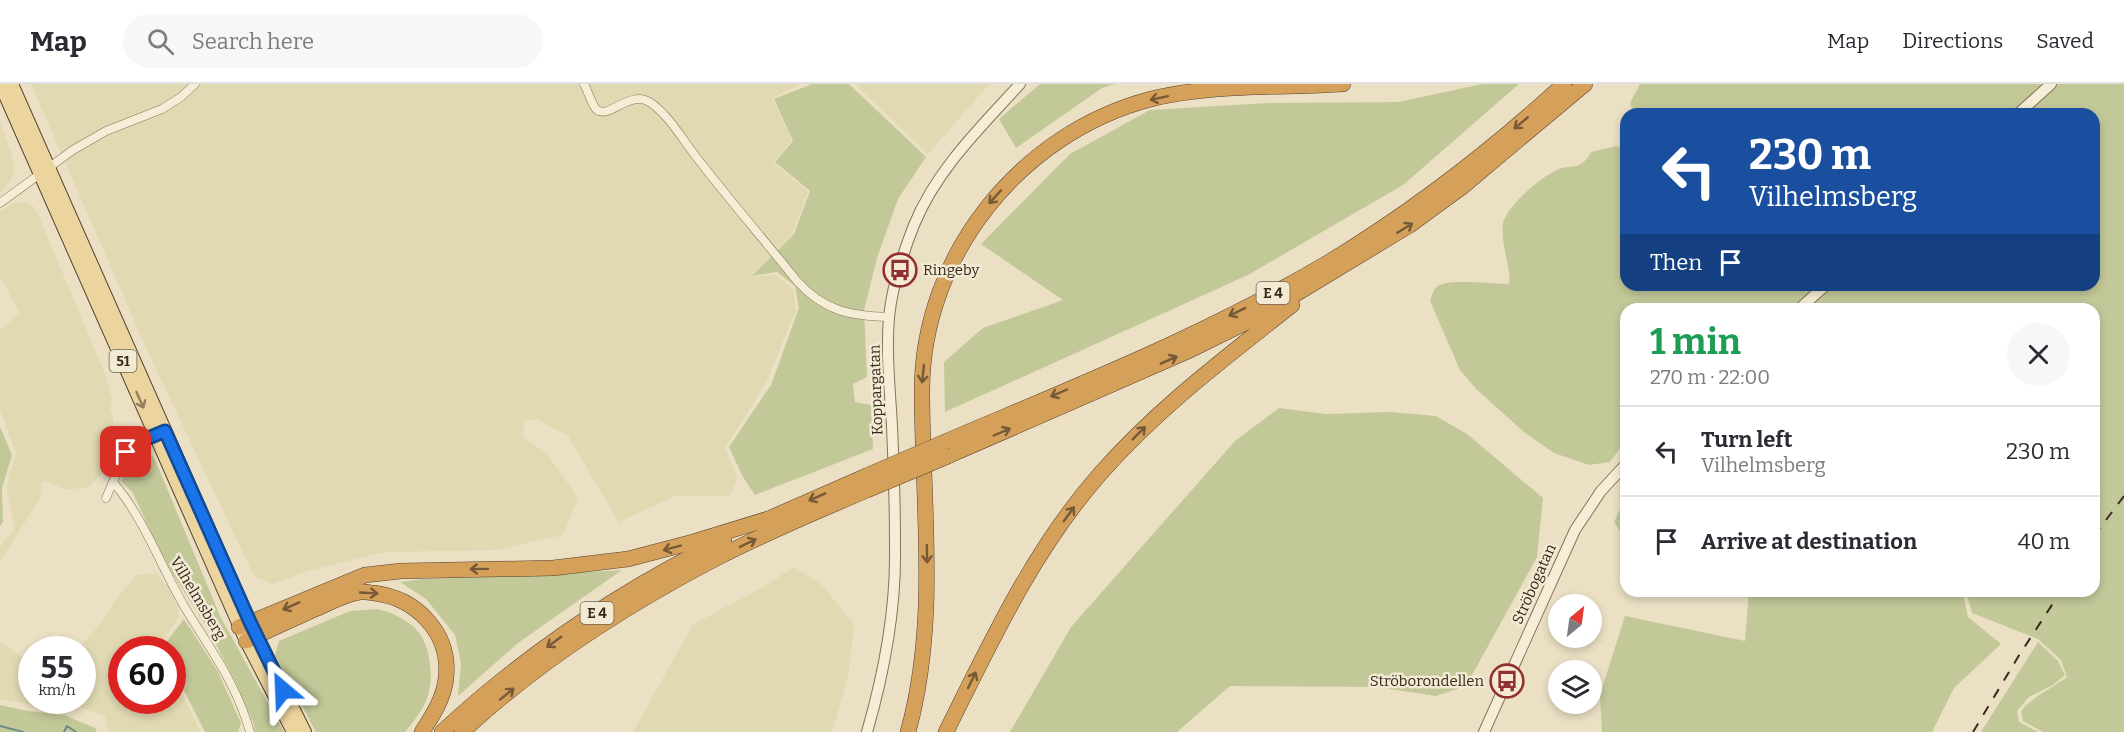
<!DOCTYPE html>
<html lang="en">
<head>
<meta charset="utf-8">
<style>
  body { margin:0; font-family:Bitter,serif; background:#f7f7f7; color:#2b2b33; height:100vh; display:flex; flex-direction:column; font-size:22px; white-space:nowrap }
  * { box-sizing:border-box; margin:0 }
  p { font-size:20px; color:#7c7c81 }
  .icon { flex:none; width:33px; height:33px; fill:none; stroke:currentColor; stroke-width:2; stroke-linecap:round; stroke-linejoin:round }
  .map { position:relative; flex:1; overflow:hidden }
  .panel { position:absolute; left:1620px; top:219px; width:480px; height:294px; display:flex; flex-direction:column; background:#fff; border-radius:18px; box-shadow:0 3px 9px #0003 }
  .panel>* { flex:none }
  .hud { position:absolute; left:1620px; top:24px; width:480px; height:183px; border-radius:18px; box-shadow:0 3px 9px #0003; background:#1a4fa0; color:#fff; overflow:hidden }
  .needle { width:39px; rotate:29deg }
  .controls { position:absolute; left:1548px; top:510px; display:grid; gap:12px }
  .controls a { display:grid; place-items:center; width:54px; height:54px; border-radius:50%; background:#fff; box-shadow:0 3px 9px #0003; font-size:30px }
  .speed { position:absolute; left:18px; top:552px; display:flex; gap:12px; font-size:30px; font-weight:700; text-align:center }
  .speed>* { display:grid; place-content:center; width:78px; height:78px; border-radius:50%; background:#fff; box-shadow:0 3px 9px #0003; line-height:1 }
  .speed small { font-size:15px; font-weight:400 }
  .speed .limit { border:9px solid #d22; background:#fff; color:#111 }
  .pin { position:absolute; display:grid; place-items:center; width:51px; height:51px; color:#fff; margin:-26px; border-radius:12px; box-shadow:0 3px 9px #0006 }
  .me { position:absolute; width:66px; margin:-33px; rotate:334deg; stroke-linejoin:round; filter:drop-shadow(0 0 4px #0008) }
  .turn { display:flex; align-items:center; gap:21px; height:126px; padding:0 30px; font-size:27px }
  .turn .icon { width:78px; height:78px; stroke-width:2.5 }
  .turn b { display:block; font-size:42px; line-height:51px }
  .then { display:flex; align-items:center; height:57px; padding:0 30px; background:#0003; gap:12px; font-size:22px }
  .round { display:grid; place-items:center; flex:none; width:63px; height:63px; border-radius:32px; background:#f7f7f7 }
  .overview { display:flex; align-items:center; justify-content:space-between; height:102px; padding:0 30px }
  h1 { font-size:36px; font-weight:700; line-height:45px; color:#1e9e55 }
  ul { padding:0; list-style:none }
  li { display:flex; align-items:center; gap:18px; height:90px; padding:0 30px; border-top:2px solid #e1e1e2 }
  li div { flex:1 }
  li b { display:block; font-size:22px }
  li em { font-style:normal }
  header { display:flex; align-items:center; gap:36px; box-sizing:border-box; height:84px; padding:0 30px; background:#fff; border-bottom:2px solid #e1e1e2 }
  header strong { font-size:28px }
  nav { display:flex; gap:33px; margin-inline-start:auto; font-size:21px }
  .search { width:420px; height:54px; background:#f7f7f7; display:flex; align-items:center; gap:15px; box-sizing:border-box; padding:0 21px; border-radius:33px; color:#7c7c81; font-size:22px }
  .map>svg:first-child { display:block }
</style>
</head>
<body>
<header>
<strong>Map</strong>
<div class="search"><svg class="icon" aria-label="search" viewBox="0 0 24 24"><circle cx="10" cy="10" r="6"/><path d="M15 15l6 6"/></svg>Search here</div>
<nav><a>Map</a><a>Directions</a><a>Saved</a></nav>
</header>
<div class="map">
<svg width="2124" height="648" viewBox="0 0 2124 648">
  <rect width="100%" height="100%" fill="#ebe0c4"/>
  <!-- farmland -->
  <g fill="#e0d9b2">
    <polygon points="31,0 801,0 772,14 792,56 773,78 808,108 792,150 751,193 776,191 793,205 796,226 766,299 725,364 737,394 730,412 675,412 619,438 568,352 537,335 524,337 523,353 548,371 578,414 563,451 497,466 385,468 308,487 272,500 254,492 147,266"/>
    <polygon points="855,0 989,0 928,70"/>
    <polygon points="0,39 11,68 15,83 11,96 0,110"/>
    <polygon points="17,118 27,118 34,123 39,133 105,290 112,316 110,324 113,334 113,357 107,368 101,391 88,403 66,406 42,396 40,414 0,478 0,462 15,444 7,408 9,392 16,370 0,326 0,246 20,229 0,193 0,127"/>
    <polygon points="794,483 822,501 854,540 848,593 832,648 633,648 693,540 760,505"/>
    <polygon points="156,489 170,505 178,524 179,533 163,556 167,565 122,566 122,616 172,616 173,579 180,605 200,648 109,648 105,632 68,619 33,621 0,615 0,558 21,572 31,571 32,616 82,616 82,566 68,565 81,562 101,539 117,514 136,491"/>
  </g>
  <!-- green -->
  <g fill="#c3c899">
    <polygon points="812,0 849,0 926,73 898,115 877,174 864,226 867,293 853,300 855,318 871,321 873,365 755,411 743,393 729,363 771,301 799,224 795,202 777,188 752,192 794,150 810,107 775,78 793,57 774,15"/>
    <polygon points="1040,0 1115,0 1102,4 1016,64 999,35"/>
    <polygon points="1482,0 1519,0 1403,101 1248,191 945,328 944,278 983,244 1063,216 981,160 1070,70 1150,26 1267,19 1399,18"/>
    <path d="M1640,0H2124V648H2043L2023,637L2021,627C2033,612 2051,605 2067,593L2061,576L2038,555L1972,529L1966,507H2094V225H1626V356L1610,378L1589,381L1554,369L1525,349L1476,305L1460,286L1430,217C1432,211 1434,203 1440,201C1452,195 1494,200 1509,200C1512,185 1498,153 1504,136C1510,120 1538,96 1553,88C1571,77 1578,91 1591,68L1616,62L1626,65V201H2094V30H1634L1630,19Z"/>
    <polygon points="1279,324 1326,330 1390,328 1436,332 1467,350 1543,414 1537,473 1466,602 1436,612 1376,603 1230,602 1177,648 1010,648 1071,543 1235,357"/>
    <polygon points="0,343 12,371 2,404 3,438 0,442"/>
    <polygon points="141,368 154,373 220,532 284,648 255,648 254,641 236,599 207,543 164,477 133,409 121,397 131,377"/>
    <polygon points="1626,412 1626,448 1622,450 1614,438"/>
    <polygon points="622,486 518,559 458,612 461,579 455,551 426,515 400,498 423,495 519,492"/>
    <polygon points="1749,507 1957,507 1964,514 1968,533 2001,560 1954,604 1932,648 1602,648 1600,611 1625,532 1745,557"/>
    <path d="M378,525C409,534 427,547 430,581C432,596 430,612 422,625C417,633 411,641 405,648H316L275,571L279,557L350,527Z"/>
    <polygon points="184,535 217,586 241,639 238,648 205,648 184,607 179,581 167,557"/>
    <polygon points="2038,558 2058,577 2065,591 2053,601 2029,613 2017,627 2019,638 2038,648 1981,648"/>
    <polygon points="0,621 28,627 64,631 95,644 97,648 0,648"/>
  </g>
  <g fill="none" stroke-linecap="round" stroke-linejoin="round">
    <!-- stream -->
    <g stroke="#6d8c85" stroke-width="2">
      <polyline points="0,642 23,648"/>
      <polyline points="64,648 67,642 76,648"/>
    </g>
    <!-- minor casing -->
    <g stroke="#85725c" stroke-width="9">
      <g id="minor">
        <path d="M584,0C588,7 591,19 596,25C608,37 630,4 651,19C671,33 685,60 701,79C732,119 765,157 797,197C824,227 850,232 889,233"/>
        <polyline points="0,119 73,66 106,47 162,25 181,13 195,0"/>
        <path d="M113,398C143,433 161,482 184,522C210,565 236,598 250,648"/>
        <polyline points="106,414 126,368 139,358 159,349"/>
      </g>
    </g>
    <!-- tertiary casing -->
    <g stroke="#85725c" stroke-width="12">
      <g id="tertiary">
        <polyline points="2018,30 2051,0"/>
        <polyline points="1799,225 1826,201"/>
        <path d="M867,648C884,589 896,527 895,465C895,424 894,383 892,342C890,306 886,269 889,233C892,202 903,169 914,141C937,85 980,44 1020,0"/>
        <polyline points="1484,648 1575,446 1601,407 1626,380"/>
      </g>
    </g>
    <!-- primary casing -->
    <g stroke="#534030" stroke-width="14">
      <g id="primary">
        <polyline points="0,0 246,557 293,648"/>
        <polyline points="12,0 250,538 305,648"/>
      </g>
    </g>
    <!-- motorway casing -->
    <g stroke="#534030" stroke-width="16">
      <g id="motorway">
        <path d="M947,357C1076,302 1208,250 1329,178C1413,127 1492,66 1564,0"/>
        <polyline points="948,372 1186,268 1261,231 1410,141 1462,103 1585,0"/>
        <polyline points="759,439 866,392"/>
        <polyline points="239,543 365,491 401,487 553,484 628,475 693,458 768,435"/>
        <path d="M246,557C268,546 291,536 313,526C328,520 344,510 360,508C364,507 370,509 374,509C416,514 451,549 446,594C444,614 433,631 422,648"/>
        <path d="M442,648C525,571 622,506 724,456"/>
        <path d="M462,648C535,580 622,524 709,478C760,451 814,429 867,406"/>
        <path d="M908,648C939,536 922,421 922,307C922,171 1021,49 1151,15C1211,0 1281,4 1343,0"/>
        <path d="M946,648C991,558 1033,466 1100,390C1158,324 1224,275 1292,221"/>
      </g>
    </g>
    <!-- minor -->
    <use href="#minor" stroke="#f6edd7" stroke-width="8"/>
    <!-- tertiary -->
    <use href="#tertiary" stroke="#f6edd7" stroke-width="10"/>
    <!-- primary -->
    <use href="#primary" stroke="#ecd49e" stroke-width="12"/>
    <!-- motorway -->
    <use href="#motorway" stroke="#d5a05a" stroke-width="15"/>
    <!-- rail -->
    <g stroke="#362a1f" stroke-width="2" stroke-dasharray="10 10" stroke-linecap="butt">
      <polyline points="2094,452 2124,412"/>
      <polyline points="1973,648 2018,573 2061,507"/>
    </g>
    <!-- motorway-bridge casing -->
    <g stroke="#534030" stroke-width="16" stroke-linecap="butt">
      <g id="motorway-bridge">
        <polyline points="866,392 947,357"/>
        <polyline points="867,406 948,372"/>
      </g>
    </g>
    <!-- motorway-bridge -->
    <use href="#motorway-bridge" stroke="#d5a05a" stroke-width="15"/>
  </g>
  <!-- one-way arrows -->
  <defs><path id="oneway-shaft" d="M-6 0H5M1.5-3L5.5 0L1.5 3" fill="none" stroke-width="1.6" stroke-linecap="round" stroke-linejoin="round" transform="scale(1.5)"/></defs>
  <g stroke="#765937">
    <use href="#oneway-shaft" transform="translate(1159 14) rotate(168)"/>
    <use href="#oneway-shaft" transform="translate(1521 39) rotate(140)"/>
    <use href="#oneway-shaft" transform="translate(995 113) rotate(132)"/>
    <use href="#oneway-shaft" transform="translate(1405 144) rotate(-32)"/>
    <use href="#oneway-shaft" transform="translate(1237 228) rotate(154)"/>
    <use href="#oneway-shaft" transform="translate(1169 276) rotate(-24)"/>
    <use href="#oneway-shaft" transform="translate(923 290) rotate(96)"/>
    <use href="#oneway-shaft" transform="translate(1059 309) rotate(157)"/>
    <use href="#oneway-shaft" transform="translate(1002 348) rotate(-23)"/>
    <use href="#oneway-shaft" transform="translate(1139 349) rotate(-45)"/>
    <use href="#oneway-shaft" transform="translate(817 413) rotate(156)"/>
    <use href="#oneway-shaft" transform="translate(1069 430) rotate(-54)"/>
    <use href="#oneway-shaft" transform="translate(748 459) rotate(-26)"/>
    <use href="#oneway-shaft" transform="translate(672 464) rotate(165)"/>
    <use href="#oneway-shaft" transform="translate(927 470) rotate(89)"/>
    <use href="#oneway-shaft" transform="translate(479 485) rotate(179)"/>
    <use href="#oneway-shaft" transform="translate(369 509) rotate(3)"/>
    <use href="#oneway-shaft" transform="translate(291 522) rotate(156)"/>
    <use href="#oneway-shaft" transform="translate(554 558) rotate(144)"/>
    <use href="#oneway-shaft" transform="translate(972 596) rotate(-64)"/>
    <use href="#oneway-shaft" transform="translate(507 610) rotate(-39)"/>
  </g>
  <use stroke="#917f5e" href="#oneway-shaft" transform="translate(140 316) rotate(66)"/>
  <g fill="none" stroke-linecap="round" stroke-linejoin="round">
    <!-- route casing -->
    <g stroke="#114b97" stroke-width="15">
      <polyline id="route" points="126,368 139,358 165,347 250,538 283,606"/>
    </g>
    <!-- route -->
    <use href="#route" stroke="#1a73e8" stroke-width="10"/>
  </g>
  <!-- icons -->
  <defs>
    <g id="bus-ring" transform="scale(1.725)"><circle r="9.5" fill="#f3ead3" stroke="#903030" stroke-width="1.5"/><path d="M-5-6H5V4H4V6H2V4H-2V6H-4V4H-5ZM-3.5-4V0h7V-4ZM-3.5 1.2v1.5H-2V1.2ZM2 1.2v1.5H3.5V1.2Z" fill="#903030"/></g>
  </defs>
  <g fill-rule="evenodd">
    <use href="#bus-ring" x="900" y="186"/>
    <use href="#bus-ring" x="1507" y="597"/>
  </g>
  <g text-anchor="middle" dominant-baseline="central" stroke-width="5" stroke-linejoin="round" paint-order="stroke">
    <!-- shield labels -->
    <g fill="#f3ead3" stroke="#6f6455" stroke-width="1.5">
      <rect x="1256.5" y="198" width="33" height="22" rx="4.5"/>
      <rect x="109.5" y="266" width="27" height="22" rx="4.5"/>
      <rect x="580.5" y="518" width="33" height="22" rx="4.5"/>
    </g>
    <g font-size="14" font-weight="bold" fill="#362a1f">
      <text x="1273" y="209">E 4</text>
      <text x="123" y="277">51</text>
      <text x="597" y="529">E 4</text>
    </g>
    <!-- poi labels -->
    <g font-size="15" fill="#362a1f" stroke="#f3ead3" text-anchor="start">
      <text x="923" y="186">Ringeby</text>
      <text x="1484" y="597" text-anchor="end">Ströborondellen</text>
    </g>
    <!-- street labels -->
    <g font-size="15" fill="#362a1f" stroke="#f3ead3">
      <text transform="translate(876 306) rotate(-92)">Koppargatan</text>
      <text transform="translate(1534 500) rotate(-66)">Ströbogatan</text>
      <text transform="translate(198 514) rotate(59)">Vilhelmsberg</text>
    </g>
  </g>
</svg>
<div class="controls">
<a><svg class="needle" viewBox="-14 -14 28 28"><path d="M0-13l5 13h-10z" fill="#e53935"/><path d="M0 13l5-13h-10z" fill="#7c7c81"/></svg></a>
<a><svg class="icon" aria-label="layers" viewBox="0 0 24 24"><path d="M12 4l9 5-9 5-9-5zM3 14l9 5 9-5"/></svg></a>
</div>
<div class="speed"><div>55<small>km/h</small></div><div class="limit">60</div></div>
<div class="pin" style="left:126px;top:368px;background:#d93025"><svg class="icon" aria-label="arrive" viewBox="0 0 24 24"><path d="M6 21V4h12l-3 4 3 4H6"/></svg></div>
<svg class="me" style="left:283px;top:606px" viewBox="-20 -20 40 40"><path d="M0-17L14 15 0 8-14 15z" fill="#1a73e8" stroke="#fff" stroke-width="4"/></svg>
<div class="hud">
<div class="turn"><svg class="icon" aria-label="left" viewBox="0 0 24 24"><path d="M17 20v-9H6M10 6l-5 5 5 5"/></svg><div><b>230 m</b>Vilhelmsberg</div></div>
<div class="then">Then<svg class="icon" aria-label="arrive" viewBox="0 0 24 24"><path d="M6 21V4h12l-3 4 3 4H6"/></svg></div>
</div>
<section class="panel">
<div class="overview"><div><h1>1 min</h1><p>270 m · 22:00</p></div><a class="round"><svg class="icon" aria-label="close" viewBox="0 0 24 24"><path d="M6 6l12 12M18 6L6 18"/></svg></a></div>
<ul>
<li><svg class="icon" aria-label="left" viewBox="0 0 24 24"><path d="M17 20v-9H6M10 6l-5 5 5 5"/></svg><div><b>Turn left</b><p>Vilhelmsberg</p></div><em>230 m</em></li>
<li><svg class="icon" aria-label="arrive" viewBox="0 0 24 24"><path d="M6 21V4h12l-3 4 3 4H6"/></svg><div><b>Arrive at destination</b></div><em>40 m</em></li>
</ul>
</section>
</div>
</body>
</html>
